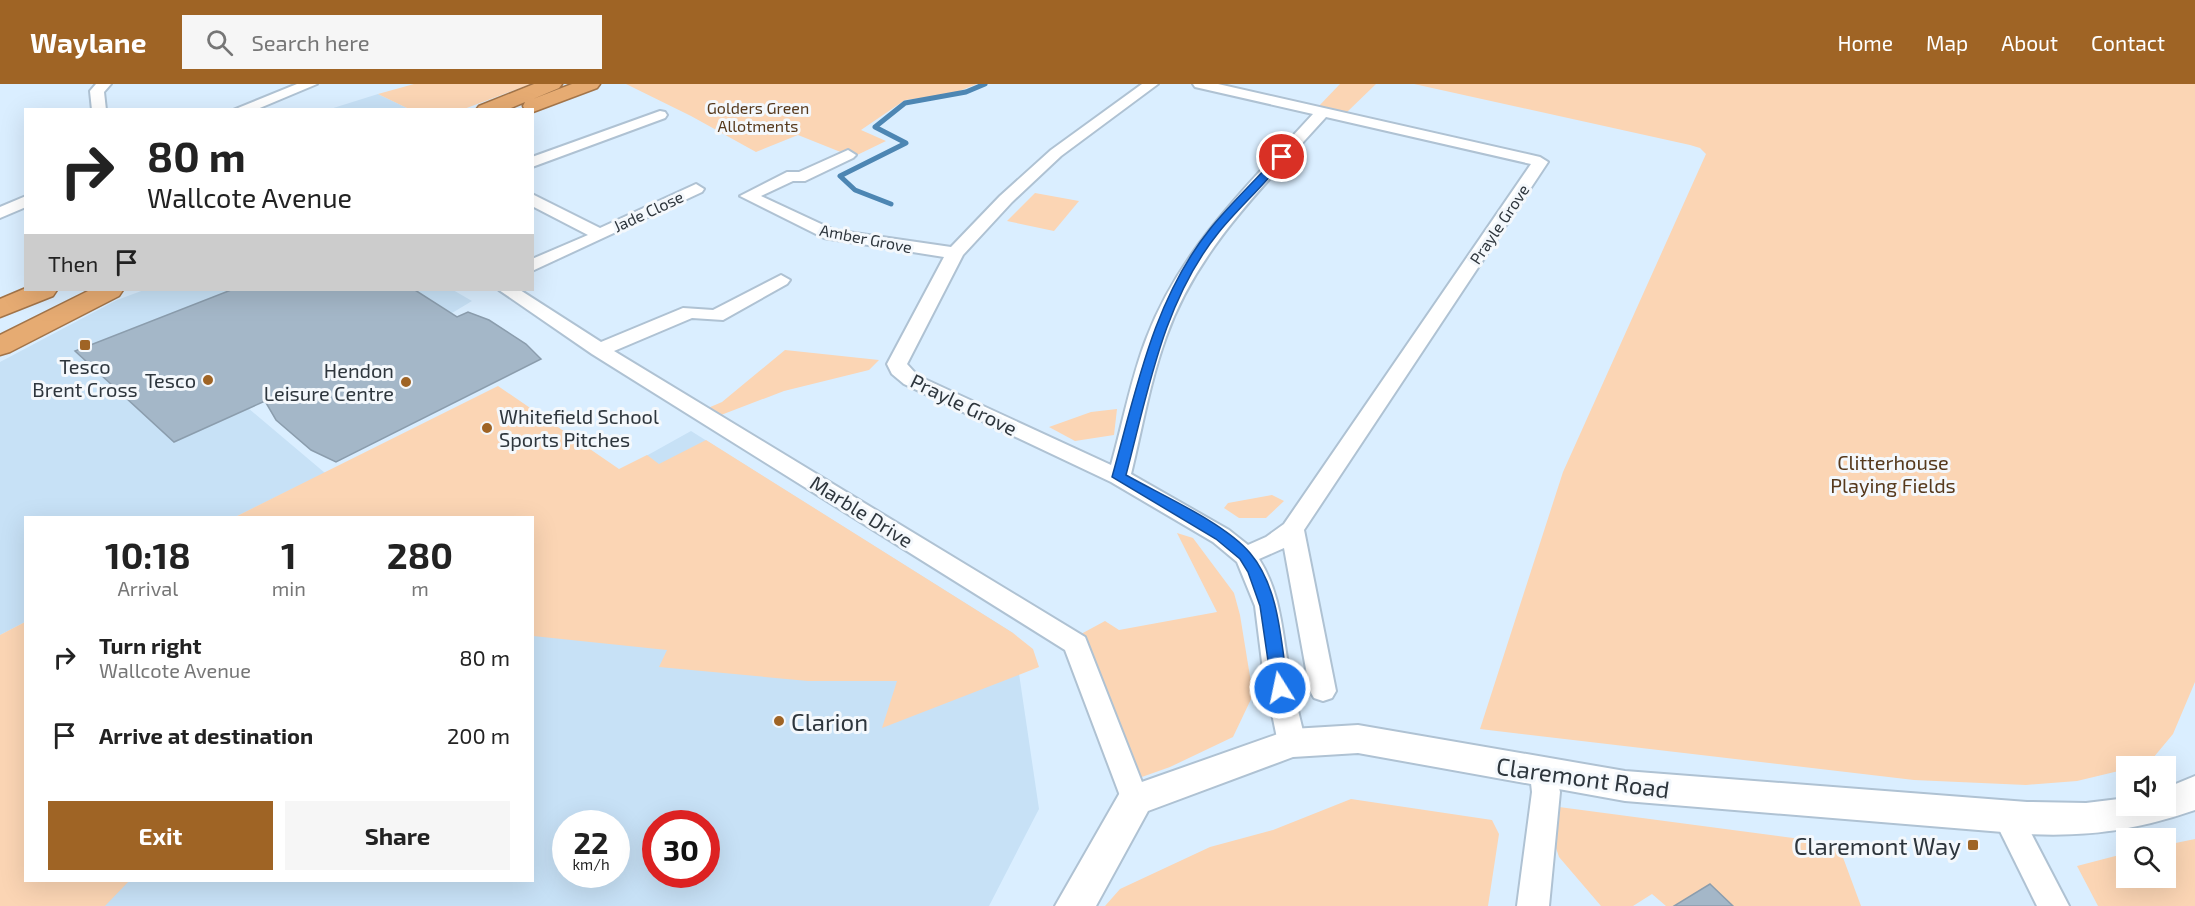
<!DOCTYPE html>
<html lang="en">
<head>
<meta charset="utf-8">
<style>
  body { margin:0; font-family:"Exo 2",sans-serif; background:#f6f6f6; color:#222; height:100vh; display:flex; flex-direction:column; font-size:22px; white-space:nowrap }
  * { box-sizing:border-box; margin:0 }
  p { font-size:20px; color:#767676 }
  .icon { flex:none; width:33px; height:33px; fill:none; stroke:currentColor; stroke-width:2; stroke-linecap:round; stroke-linejoin:round }
  .map { position:relative; flex:1; overflow:hidden }
  .sheet { position:absolute; left:24px; top:432px; width:510px; height:366px; display:flex; flex-direction:column; background:#fff; border-radius:0px; box-shadow:0 6px 24px #0002 }
  .sheet>* { flex:none }
  .hud { position:absolute; left:24px; top:24px; width:510px; height:183px; border-radius:0px; box-shadow:0 6px 24px #0002; background:#fff; color:#222; overflow:hidden }
  .controls { position:absolute; left:2116px; top:672px; display:grid; gap:12px }
  .controls a { display:grid; place-items:center; width:60px; height:60px; border-radius:0px; background:#fff; box-shadow:0 6px 24px #0002; font-size:30px }
  .speed { position:absolute; left:552px; top:726px; display:flex; gap:12px; font-size:30px; font-weight:700; text-align:center }
  .speed>* { display:grid; place-content:center; width:78px; height:78px; border-radius:50%; background:#fff; box-shadow:0 6px 24px #0002; line-height:1 }
  .speed small { font-size:15px; font-weight:400 }
  .speed .limit { border:9px solid #d22; background:#fff; color:#111 }
  .pin { position:absolute; display:grid; place-items:center; width:51px; height:51px; color:#fff; margin:-26px; border:3px solid #fff; border-radius:50%; box-shadow:0 2px 6px #0007 }
  .me { position:absolute; width:66px; margin:-33px; rotate:350deg; stroke-linejoin:round; filter:drop-shadow(0 0 4px #0008) }
  .turn { display:flex; align-items:center; gap:21px; height:126px; padding:0 24px; font-size:27px }
  .turn .icon { width:78px; height:78px; stroke-width:2.5 }
  .turn b { display:block; font-size:42px; line-height:51px }
  .then { display:flex; align-items:center; height:57px; padding:0 24px; background:#0003; gap:12px; font-size:22px }
  .eta { display:flex; justify-content:space-evenly; align-items:center; height:102px; text-align:center }
  .eta b { font-size:36px; font-weight:700; line-height:42px }
  .action { display:flex; gap:12px; margin-top:auto; padding:12px 24px }
  .action a { flex:1; height:69px; border-radius:0px; background:#9f6425; color:#fff; font-size:24px; font-weight:700; line-height:69px; text-align:center }
  .action a+a { background:#f6f6f6; color:#222 }
  ul { padding:0; list-style:none }
  li { display:flex; align-items:center; gap:18px; height:78px; padding:0 24px }
  li div { flex:1 }
  li b { display:block; font-size:22px }
  li em { font-style:normal }
  header { display:flex; align-items:center; gap:36px; box-sizing:border-box; height:84px; padding:0 30px; background:#9f6425; color:#fff }
  header strong { font-size:28px }
  nav { display:flex; gap:33px; margin-inline-start:auto; font-size:21px }
  .search { width:420px; height:54px; background:#f6f6f6; display:flex; align-items:center; gap:15px; box-sizing:border-box; padding:0 21px; border-radius:0px; color:#767676; font-size:22px }
  .map>svg:first-child { display:block }
</style>
</head>
<body>
<header>
<strong>Waylane</strong>
<div class="search"><svg class="icon" aria-label="search" viewBox="0 0 24 24"><circle cx="10" cy="10" r="6"/><path d="M15 15l6 6"/></svg>Search here</div>
<nav><a>Home</a><a>Map</a><a>About</a><a>Contact</a></nav>
</header>
<div class="map">
<svg width="2195" height="822" viewBox="0 0 2195 822">
  <rect width="100%" height="100%" fill="#daeeff"/>
  <!-- built -->
  <g fill="#c7e1f6" fill-rule="evenodd">
    <polygon points="378,10 409,25 327,26"/>
    <polygon points="144,206 453,206 472,217 452,229 248,324 325,389 235,433 26,434 25,538 0,551 0,278 117,216"/>
    <path d="M691,347L1013,549L1039,725L989,822H0V743L26,796H532L533,435ZM566,740H616V790H566ZM656,740H706V790H656Z"/>
  </g>
  <!-- green -->
  <g fill="#fbd5b4">
    <polygon points="414,0 531,0 464,25 409,25 378,10"/>
    <polygon points="626,0 977,0 952,10 905,16 861,46 886,57 853,73 798,51 756,68 691,32"/>
    <polygon points="1340,0 1376,0 1346,29 1318,23"/>
    <polygon points="1414,0 2195,0 2195,598 2173,650 2148,680 2127,682 2127,685 2077,697 2026,701 1914,696 1480,645 1563,388 1706,70 1700,64 1690,61"/>
    <polygon points="1035,109 1079,117 1054,147 1007,137"/>
    <polygon points="785,266 879,276 869,286 784,307 721,331 708,324 722,318"/>
    <polygon points="498,302 619,385 647,371 659,380 706,356 1013,549 1033,565 1039,583 882,644 897,597 808,597 659,583 667,566 533,552 532,434 235,433"/>
    <polygon points="1117,325 1114,351 1075,357 1049,343 1091,328"/>
    <polygon points="1272,411 1284,417 1266,434 1239,434 1224,424 1228,419"/>
    <polygon points="1177,449 1193,454 1234,509 1240,531 1253,611 1233,653 1170,683 1139,694 1081,550 1105,537 1119,546 1217,528"/>
    <polygon points="25,538 26,796 129,797 105,822 0,822 0,551"/>
    <polygon points="1351,715 1492,736 1499,750 1488,822 1105,822 1120,805 1210,763 1273,746"/>
    <polygon points="1559,723 1838,760 1861,822 1733,822 1710,800 1675,822 1666,822 1652,810 1633,822 1601,822 1559,773 1551,749"/>
    <polygon points="2195,755 2195,822 2098,822 2077,782 2127,769 2127,794 2166,794 2166,761"/>
  </g>
  <g fill="none" stroke-linecap="round" stroke-linejoin="round">
    <!-- stream -->
    <polyline stroke="#4d86b3" stroke-width="5" points="891,120 855,106 840,92 906,59 875,43 905,19 966,8 985,0"/>
  </g>
  <!-- building -->
  <g fill="#a4b7c8" stroke="#8b9dad" stroke-width="1.5">
    <polygon points="231,206 415,206 457,233 468,228 489,236 526,260 541,275 336,378 311,366 276,336 265,317 174,358 75,267"/>
    <polygon points="1710,800 1733,822 1674,822"/>
  </g>
  <g fill="none" stroke-linecap="round" stroke-linejoin="round">
    <!-- minor casing -->
    <g stroke="#afc2d3" stroke-width="4">
      <g id="minor">
        <polygon points="96,0 111,0 104,8 106,26 92,26 90,7"/>
        <polygon points="297,0 317,0 255,26 233,26"/>
        <path d="M1142,0H1158L1061,72L1012,118L963,171L907,280L918,292L1111,381C1123,339 1131,293 1147,253C1181,164 1250,99 1313,30L1195,3L1193,0H1218L1540,73L1548,78L1304,446L1336,607L1332,614L1323,617L1314,614L1310,607L1284,464L1259,475C1281,509 1282,548 1289,586C1294,611 1300,635 1306,659L1302,667L1292,670L1282,667L1278,659L1263,586L1255,522L1237,478L1213,458L1111,398L904,300L892,290L887,280L944,173L824,154L740,112L787,88H799L848,66L856,71L853,74L805,97H793L761,112L834,146L951,163L1000,112L1051,66ZM1326,33L1531,80L1284,440L1266,453L1248,461L1229,446L1131,390C1142,345 1150,297 1166,253C1197,165 1265,101 1326,33Z"/>
        <polygon points="660,27 665,28 667,31 665,34 532,83 532,73"/>
        <polygon points="696,100 704,105 702,108 532,187 532,175 588,151 532,122 532,110 600,144"/>
        <polygon points="26,112 26,123 0,134 0,123"/>
        <polygon points="781,191 790,196 787,200 723,236 692,234 614,267 1085,553 1149,716 1145,725 1135,728 1125,725 1065,566 592,270 499,206 520,206 601,258 683,224 713,226"/>
        <polygon points="1544,678 1554,682 1560,708 1549,822 1517,822 1532,708 1530,690 1534,682"/>
        <polygon points="2008,720 2018,724 2069,822 2037,822 1993,733 1998,724"/>
      </g>
    </g>
    <!-- tertiary casing -->
    <g stroke="#afc2d3" stroke-width="4">
      <path id="tertiary" d="M1358,641L1625,687L2027,718L2086,719L2127,714V722H2166V704L2195,692V726C2137,746 2089,753 2027,750L1625,717L1358,669L1293,673L1148,727L1096,822H1055L1122,705L1292,645Z"/>
    </g>
    <!-- trunk casing -->
    <g stroke="#a27449" stroke-width="3">
      <g id="trunk">
        <polygon points="534,0 562,0 559,4 533,15 572,0 600,0 597,4 533,28 532,26 525,26 523,22 525,18 506,26 476,26 479,22"/>
        <polygon points="26,204 57,206 53,212 0,233 0,215"/>
        <polygon points="90,206 123,206 119,212 10,268 0,271 0,251"/>
      </g>
    </g>
    <!-- minor -->
    <use href="#minor" fill="#fff" fill-rule="evenodd"/>
    <!-- tertiary -->
    <use href="#tertiary" fill="#fff" fill-rule="evenodd"/>
    <!-- trunk -->
    <use href="#trunk" fill="#e6ab72" fill-rule="evenodd"/>
  </g>
  <!-- route -->
  <path fill="#1a73e8" stroke="#114b97" stroke-width="1.5" d="M1278,71L1286,73C1266,100 1240,122 1219,148C1163,217 1148,308 1126,391C1161,411 1225,439 1250,469C1280,504 1281,560 1288,604L1280,610L1272,604L1260,522L1248,488L1240,475L1216,455L1112,393C1136,307 1153,216 1210,145C1231,119 1256,96 1278,71Z"/>
  <!-- markers -->
  <g fill="#9f6425" stroke="#f4f8fc" stroke-width="2">
    <rect x="79" y="255" width="12" height="12" rx="3"/>
    <circle cx="208" cy="296" r="6"/>
    <circle cx="406" cy="298" r="6"/>
    <circle cx="487" cy="344" r="6"/>
    <circle cx="779" cy="637" r="6"/>
    <rect x="1967" y="755" width="12" height="12" rx="3"/>
  </g>
  <g text-anchor="middle" dominant-baseline="central" stroke-width="6" stroke-linejoin="round" paint-order="stroke">
    <!-- far-park labels -->
    <g font-size="16" fill="#56391c" stroke="#f4f8fc">
      <text x="758" y="23">Golders Green<tspan x="758" dy="18">Allotments</tspan></text>
    </g>
    <!-- far-street labels -->
    <g font-size="16" fill="#2e363d" stroke="#f4f8fc">
      <text transform="translate(648 127) rotate(-25)">Jade Close</text>
      <text transform="translate(1499 140) rotate(-56)">Prayle Grove</text>
      <text transform="translate(866 154) rotate(11)">Amber Grove</text>
    </g>
    <!-- poi labels -->
    <g font-size="20" fill="#2e363d" stroke="#f4f8fc" text-anchor="end">
      <text x="85" y="282" text-anchor="middle">Tesco<tspan x="85" dy="23">Brent Cross</tspan></text>
      <text x="394" y="286">Hendon<tspan x="394" dy="23">Leisure Centre</tspan></text>
      <text x="196" y="296">Tesco</text>
      <text x="499" y="332" text-anchor="start">Whitefield School<tspan x="499" dy="23">Sports Pitches</tspan></text>
    </g>
    <!-- street labels -->
    <g font-size="20" fill="#2e363d" stroke="#f4f8fc">
      <text transform="translate(964 320) rotate(26)">Prayle Grove</text>
      <text transform="translate(862 427) rotate(32)">Marble Drive</text>
    </g>
    <!-- park labels -->
    <g font-size="20" fill="#56391c" stroke="#f4f8fc">
      <text x="1893" y="378">Clitterhouse<tspan x="1893" dy="23">Playing Fields</tspan></text>
    </g>
    <!-- near-poi labels -->
    <g font-size="24" fill="#2e363d" stroke="#f4f8fc" text-anchor="start">
      <text x="791" y="637">Clarion</text>
      <text x="1961" y="761" text-anchor="end">Claremont Way</text>
    </g>
    <!-- near-street labels -->
    <g font-size="24" fill="#2e363d" stroke="#f4f8fc">
      <text transform="translate(1583 693) rotate(8)">Claremont Road</text>
    </g>
  </g>
</svg>
<div class="controls">
<a><svg class="icon" aria-label="sound" viewBox="0 0 24 24"><path d="M4 9h4l5-4v14l-5-4H4zM17 9q2 3 0 6"/></svg></a>
<a><svg class="icon" aria-label="search" viewBox="0 0 24 24"><circle cx="10" cy="10" r="6"/><path d="M15 15l6 6"/></svg></a>
</div>
<div class="speed"><div>22<small>km/h</small></div><div class="limit">30</div></div>
<div class="pin" style="left:1282px;top:73px;background:#d93025"><svg class="icon" aria-label="arrive" viewBox="0 0 24 24"><path d="M6 21V4h12l-3 4 3 4H6"/></svg></div>
<svg class="me" style="left:1280px;top:604px" viewBox="-20 -20 40 40"><circle r="17" fill="#1a73e8" stroke="#fff" stroke-width="3"/><path d="M0-11L8 9 0 5-8 9z" fill="#fff"/></svg>
<div class="hud">
<div class="turn"><svg class="icon" aria-label="right" viewBox="0 0 24 24"><path d="M7 20v-9h11M14 6l5 5-5 5"/></svg><div><b>80 m</b>Wallcote Avenue</div></div>
<div class="then">Then<svg class="icon" aria-label="arrive" viewBox="0 0 24 24"><path d="M6 21V4h12l-3 4 3 4H6"/></svg></div>
</div>
<section class="sheet">
<div class="eta">
<div><b>10:18</b><p>Arrival</p></div>
<div><b>1</b><p>min</p></div>
<div><b>280</b><p>m</p></div>
</div>
<ul>
<li><svg class="icon" aria-label="right" viewBox="0 0 24 24"><path d="M7 20v-9h11M14 6l5 5-5 5"/></svg><div><b>Turn right</b><p>Wallcote Avenue</p></div><em>80 m</em></li>
<li><svg class="icon" aria-label="arrive" viewBox="0 0 24 24"><path d="M6 21V4h12l-3 4 3 4H6"/></svg><div><b>Arrive at destination</b></div><em>200 m</em></li>
</ul>
<div class="action"><a>Exit</a><a>Share</a></div>
</section>
</div>
</body>
</html>
